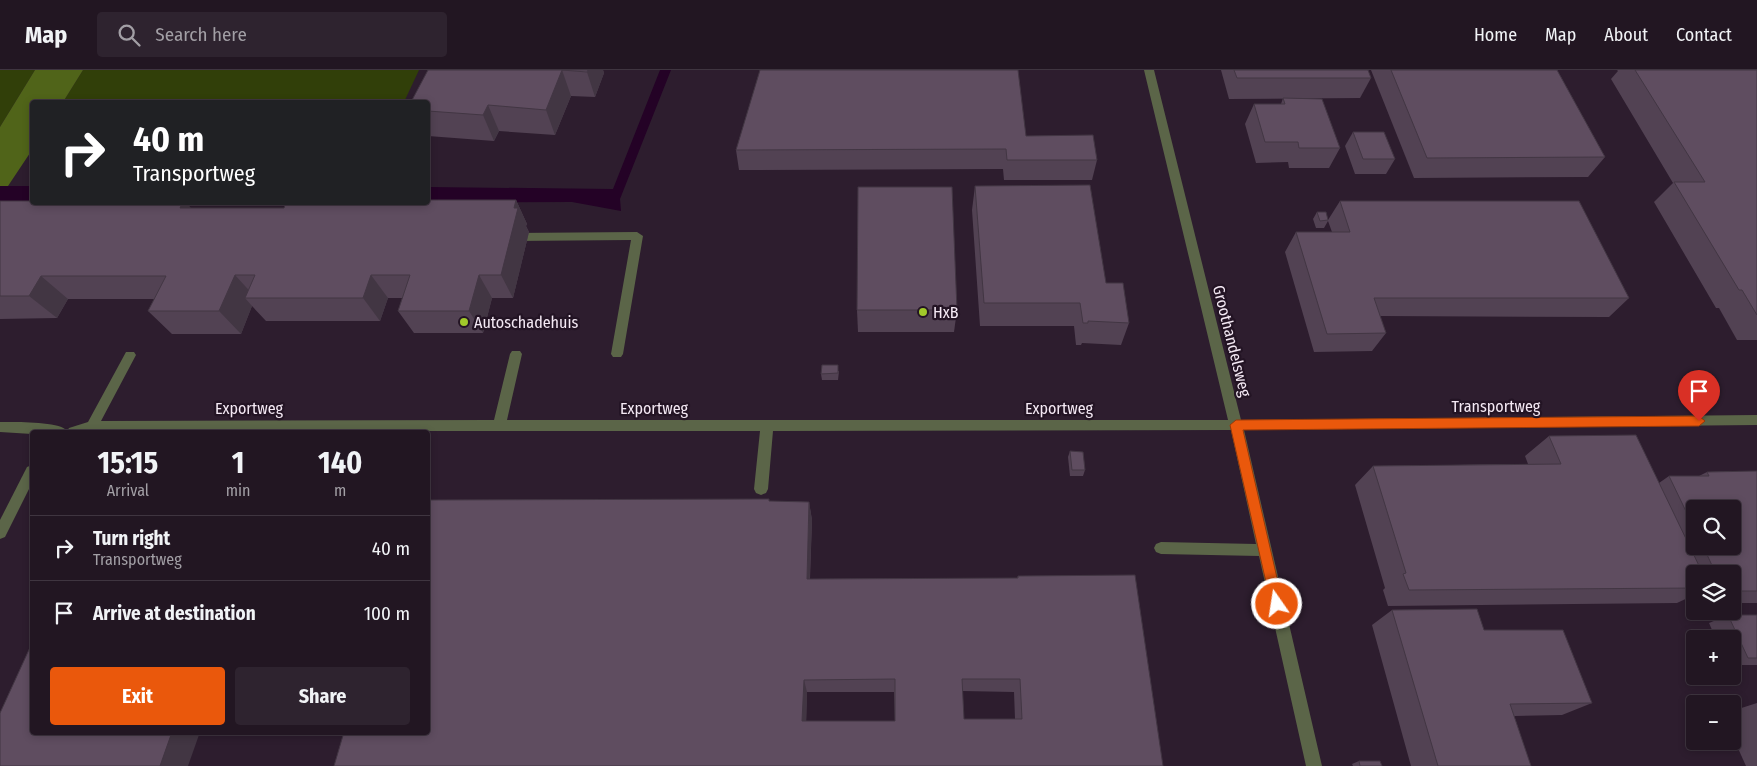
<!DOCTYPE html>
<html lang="en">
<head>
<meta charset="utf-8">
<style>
  body { margin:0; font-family:"Fira Sans Condensed",sans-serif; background:#2e232f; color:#f1f3f6; height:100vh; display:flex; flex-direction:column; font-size:19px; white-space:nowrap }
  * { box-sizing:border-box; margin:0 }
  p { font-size:16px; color:#a29fa5 }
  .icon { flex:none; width:28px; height:28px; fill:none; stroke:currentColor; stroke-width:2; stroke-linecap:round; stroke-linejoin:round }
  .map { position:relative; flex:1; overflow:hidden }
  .drawer { position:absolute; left:30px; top:360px; width:400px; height:305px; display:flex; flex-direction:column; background:#221622; border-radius:5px; box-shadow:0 2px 8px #0003,0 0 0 1px #3f3540 }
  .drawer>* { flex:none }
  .banner { position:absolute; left:30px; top:30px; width:400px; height:105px; border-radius:5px; box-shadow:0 2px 8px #0003,0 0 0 1px #3f3540; background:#202124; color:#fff; overflow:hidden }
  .fabs { position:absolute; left:1686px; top:430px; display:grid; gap:10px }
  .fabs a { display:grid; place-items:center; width:55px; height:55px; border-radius:5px; background:#221622; box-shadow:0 2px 8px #0003,0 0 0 1px #3f3540; font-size:25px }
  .pin { position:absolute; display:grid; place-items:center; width:42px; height:42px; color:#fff; margin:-51px -21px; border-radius:50% 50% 50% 0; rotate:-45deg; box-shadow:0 0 5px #0007 }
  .pin .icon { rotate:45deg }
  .me { position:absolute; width:55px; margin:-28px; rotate:347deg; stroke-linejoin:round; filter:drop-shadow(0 0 4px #0008) }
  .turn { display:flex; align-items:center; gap:18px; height:105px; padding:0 20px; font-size:22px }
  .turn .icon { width:65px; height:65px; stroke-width:2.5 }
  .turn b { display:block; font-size:35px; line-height:42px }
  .eta { display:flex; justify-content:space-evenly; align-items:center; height:85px; text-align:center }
  .eta b { font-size:30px; font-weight:700; line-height:35px }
  .button { display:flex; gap:10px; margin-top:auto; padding:10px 20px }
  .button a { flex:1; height:58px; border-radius:5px; background:#ea580c; color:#fff; font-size:20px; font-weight:700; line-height:58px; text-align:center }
  .button a+a { background:#2e232f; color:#f1f3f6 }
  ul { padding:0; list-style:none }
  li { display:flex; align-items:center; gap:15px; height:65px; padding:0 20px; border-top:1px solid #3f3540 }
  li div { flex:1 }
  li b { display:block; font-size:19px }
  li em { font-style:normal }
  header { display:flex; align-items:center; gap:30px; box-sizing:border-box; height:70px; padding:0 25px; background:#221622; border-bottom:1px solid #3f3540 }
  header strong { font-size:24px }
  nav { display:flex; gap:28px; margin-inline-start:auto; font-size:18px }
  .search { width:350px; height:45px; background:#2e232f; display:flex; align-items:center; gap:12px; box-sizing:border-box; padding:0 18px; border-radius:5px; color:#a29fa5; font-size:19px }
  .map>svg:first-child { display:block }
</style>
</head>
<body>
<header>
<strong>Map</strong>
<div class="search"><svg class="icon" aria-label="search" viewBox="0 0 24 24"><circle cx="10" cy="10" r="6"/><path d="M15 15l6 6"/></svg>Search here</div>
<nav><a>Home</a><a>Map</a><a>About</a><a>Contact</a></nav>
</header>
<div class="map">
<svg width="1757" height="696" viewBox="0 0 1757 696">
  <rect width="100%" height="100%" fill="#2d1d2e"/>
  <!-- green -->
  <g fill="#313f09">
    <polygon points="0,0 35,0 0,57"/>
    <polygon points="83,0 419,0 404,32 63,32"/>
  </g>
  <!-- forest -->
  <polygon fill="#506419" points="35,0 83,0 63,32 32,32 32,80 8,116 0,116 0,57"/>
  <!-- water -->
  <g fill="#240226">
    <polygon points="660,0 671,0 620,129 621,141 572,132 232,133 428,132 428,117 613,119"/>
    <polygon points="0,116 32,116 32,132 0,136"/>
  </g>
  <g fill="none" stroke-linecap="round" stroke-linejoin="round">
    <!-- minor -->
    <g fill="#5b6548" fill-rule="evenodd">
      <path d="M1144,0H1154L1241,350L1757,345V355L1244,360L1322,696H1306L1259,486L1161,484L1156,482L1154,478L1156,474L1161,472L1256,474L1231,360L773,361L768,419L766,423L761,425L756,423L754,419L760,361H92L32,364L0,362V352C13,352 61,351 67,361L69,358L88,352L126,282H134L136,285L101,351L494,350L510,284L512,281H520L522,284L507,350H1228Z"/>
      <polygon points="637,162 643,166 623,284 621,287 613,287 611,284 631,170 512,171 506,167 512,163"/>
      <polygon points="32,395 32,413 5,467 0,469 0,450 27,397"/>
    </g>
  </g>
  <!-- wall -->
  <g fill="#524253" fill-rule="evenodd">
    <polygon points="428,0 603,0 604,3 595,27 571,26 555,65 499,61 494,71 428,66"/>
    <polygon points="1221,0 1368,0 1371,8 1360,28 1229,29"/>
    <polygon points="1371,0 1557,0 1605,87 1588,107 1414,108"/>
    <polygon points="1617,0 1757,0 1757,270 1737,270 1719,238 1716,238 1654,132 1673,113 1611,9 1618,1"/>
    <polygon points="1283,28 1340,78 1329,98 1289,98 1288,92 1256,93 1245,54 1254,34 1281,34"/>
    <polygon points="1353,62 1395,89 1386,104 1355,104 1345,76"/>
    <polygon points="1026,66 1097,90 1092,110 1004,110 1003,99 739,100 736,80"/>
    <polygon points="975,116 1106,213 1129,253 1121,275 1082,273 1081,275 1076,275 1074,256 980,256 972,140"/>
    <polygon points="516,130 527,154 526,156 529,162 513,228 492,228 483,263 414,263 398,241 403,228 388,228 380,251 266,251 252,236 241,264 172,264 148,241 155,229 68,229 57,248 0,249 0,131 191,138 284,138"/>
    <polygon points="1340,131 1629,228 1609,247 1380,246 1386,263 1372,281 1314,282 1285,182 1296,162 1332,162 1328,151 1324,158 1316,158 1313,149 1317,142 1328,150"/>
    <polygon points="857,240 957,240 954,262 858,262"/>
    <polygon points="839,301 838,310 822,310 821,304"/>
    <path d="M1549,366L1659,413L1669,406H1699L1707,402L1757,401V533H1732V504H1695V528L1694,525L1677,533L1388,536L1383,520L1385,518L1355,415L1373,396L1528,394L1525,386ZM1695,439L1732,476H1695Z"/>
    <polygon points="1070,381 1085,400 1083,406 1070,406 1068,387"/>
    <path d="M770,431L809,432L812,450L810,509L1017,508L1018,506L1163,696H334ZM962,621L1014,622L1015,649H964ZM807,622H894L895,651H806Z"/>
    <polygon points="1392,540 1592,633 1562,645 1514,646 1531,696 1411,696 1372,555"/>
    <polygon points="1728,545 1757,545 1757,595 1732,595 1732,569 1716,569 1709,553"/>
    <polygon points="1757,633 1757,696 1746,696 1732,665 1732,641"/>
    <polygon points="1359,691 1382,696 1353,696 1352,694"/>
  </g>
  <!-- shaded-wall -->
  <g fill="#423643">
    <polygon points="562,0 571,26 555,65 546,40"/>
    <polygon points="588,0 603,0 604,3 595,27 587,2"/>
    <polygon points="488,35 499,61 494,71 483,45"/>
    <polygon points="516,130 527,154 526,156 529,162 513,228 501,205"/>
    <polygon points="183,132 186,132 205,155 180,138"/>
    <polygon points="235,205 256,228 245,228 252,236 241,264 219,241"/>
    <polygon points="371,205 388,228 380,251 363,228"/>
    <polygon points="479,205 492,228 483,263 469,241"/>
    <polygon points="41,206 68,229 57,248 29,226"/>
    <polygon points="809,432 812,450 809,525 807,509"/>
    <polygon points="804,610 807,622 806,663 802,651"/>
    <polygon points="172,662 200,662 188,696 160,696"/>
  </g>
  <!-- building -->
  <g fill="#5f4d60" stroke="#423643" fill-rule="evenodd">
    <polygon points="428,0 588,0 587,2 562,0 546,40 488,35 483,45 428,41 428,32 411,32"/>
    <polygon points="760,0 1018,0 1026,66 1093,65 1097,90 1007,90 1006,79 736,80"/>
    <polygon points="1234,0 1368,0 1371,8 1237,8"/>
    <polygon points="1391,0 1557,0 1605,87 1427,88"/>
    <polygon points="1635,0 1757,0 1757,245 1742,220 1739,220 1674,112 1705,112"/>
    <polygon points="1283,28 1322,29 1340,78 1299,78 1298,72 1265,72 1254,34 1285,34"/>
    <polygon points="1353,62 1384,62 1395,89 1363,89"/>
    <polygon points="1090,115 1106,213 1123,213 1129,253 1088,251 1088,253 1083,253 1080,233 984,233 975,116"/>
    <polygon points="858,117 952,117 957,240 857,240"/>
    <polygon points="428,130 516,130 514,138 518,138 501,205 479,205 469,241 398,241 410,205 371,205 363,228 245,228 255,205 235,205 219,241 148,241 166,206 41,206 29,226 0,226 0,131 32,131 32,132 183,132 180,138 284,138 286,132 428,132"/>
    <polygon points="1340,131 1579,131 1629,228 1374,228 1386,263 1327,264 1296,162 1350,162"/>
    <polygon points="1317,142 1326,142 1328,150 1320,151"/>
    <polygon points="822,295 838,295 838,303 821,304"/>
    <polygon points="1636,365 1703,504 1695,504 1695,518 1409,520 1403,504 1406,503 1373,396 1561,394 1549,366"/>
    <polygon points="1070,381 1083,382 1085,400 1072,400"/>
    <polygon points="1757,401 1757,521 1732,521 1732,504 1716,504 1703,476 1732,476 1732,439 1695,439 1695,460 1669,406 1709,406 1707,402"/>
    <path d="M769,429V431L809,432L807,509L1018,508V506L1135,505L1163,696H334L344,662H428V430ZM895,609V651H802L804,610ZM962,609H1020L1022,649H964Z"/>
    <polygon points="1477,539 1484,560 1563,560 1592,633 1510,634 1531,696 1438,696 1392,540"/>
    <polygon points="1728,545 1757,545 1757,588 1748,588"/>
    <polygon points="32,573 32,662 172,662 160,696 0,696 0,643"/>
    <polygon points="1359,691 1380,691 1382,696 1360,696"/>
  </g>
  <!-- route -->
  <polygon fill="#ea580c" stroke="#983908" points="1699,346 1705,351 1699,356 1243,360 1283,534 1281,539 1277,540 1272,539 1271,534 1230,355 1236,350"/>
  <!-- markers -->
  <g fill="#a1c92a" stroke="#231424" stroke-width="2">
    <circle cx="923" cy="242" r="5"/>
    <circle cx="464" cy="252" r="5"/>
  </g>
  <g text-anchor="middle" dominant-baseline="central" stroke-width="4.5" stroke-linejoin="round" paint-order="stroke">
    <!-- poi labels -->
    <g font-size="16" fill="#f4e9f4" stroke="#231424" text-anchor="start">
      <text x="933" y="242">HxB</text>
      <text x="474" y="252">Autoschadehuis</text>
    </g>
    <!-- street labels -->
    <g font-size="16" fill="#f4e9f4" stroke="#231424">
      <text transform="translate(1232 271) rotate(76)">Groothandelsweg</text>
      <text x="1496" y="336">Transportweg</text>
      <text x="249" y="338">Exportweg</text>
      <text x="654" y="338">Exportweg</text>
      <text x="1059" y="338">Exportweg</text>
    </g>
  </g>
</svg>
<div class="fabs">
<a><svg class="icon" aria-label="search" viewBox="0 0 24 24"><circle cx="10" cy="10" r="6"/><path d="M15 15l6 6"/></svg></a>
<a><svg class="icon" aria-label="layers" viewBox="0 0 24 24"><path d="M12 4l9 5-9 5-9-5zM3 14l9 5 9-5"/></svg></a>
<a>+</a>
<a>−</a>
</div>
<div class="pin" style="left:1699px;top:351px;background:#d93025"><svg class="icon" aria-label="arrive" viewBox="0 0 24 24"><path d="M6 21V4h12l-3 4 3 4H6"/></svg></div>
<svg class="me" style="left:1277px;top:534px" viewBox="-20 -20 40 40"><circle r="17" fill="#ea580c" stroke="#fff" stroke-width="3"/><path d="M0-11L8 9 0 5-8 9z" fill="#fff"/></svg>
<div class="banner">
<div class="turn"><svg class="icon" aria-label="right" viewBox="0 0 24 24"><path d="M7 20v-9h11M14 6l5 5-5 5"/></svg><div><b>40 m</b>Transportweg</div></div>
</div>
<section class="drawer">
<div class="eta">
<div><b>15:15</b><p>Arrival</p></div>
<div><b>1</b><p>min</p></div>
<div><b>140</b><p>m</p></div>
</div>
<ul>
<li><svg class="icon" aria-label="right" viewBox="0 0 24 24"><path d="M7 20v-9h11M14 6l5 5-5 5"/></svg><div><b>Turn right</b><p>Transportweg</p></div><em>40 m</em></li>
<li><svg class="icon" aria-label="arrive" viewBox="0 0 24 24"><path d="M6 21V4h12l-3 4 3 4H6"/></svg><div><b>Arrive at destination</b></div><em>100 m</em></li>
</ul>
<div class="button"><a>Exit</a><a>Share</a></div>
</section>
</div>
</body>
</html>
